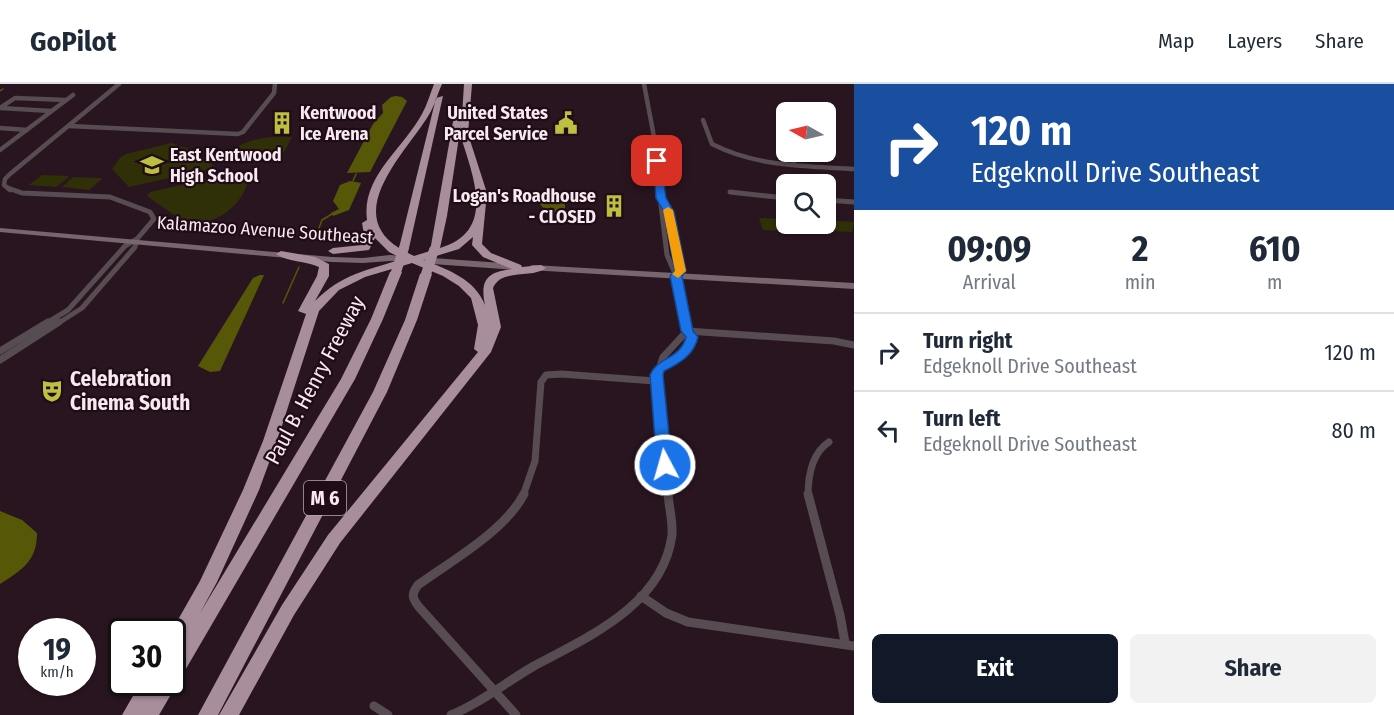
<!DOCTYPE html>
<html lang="en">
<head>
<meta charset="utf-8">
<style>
  body { margin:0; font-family:"Fira Sans Condensed",sans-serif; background:#f2f2f3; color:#1f2937; height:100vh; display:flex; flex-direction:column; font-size:22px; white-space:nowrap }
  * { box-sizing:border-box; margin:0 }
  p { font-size:20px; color:#747a83 }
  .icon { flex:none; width:33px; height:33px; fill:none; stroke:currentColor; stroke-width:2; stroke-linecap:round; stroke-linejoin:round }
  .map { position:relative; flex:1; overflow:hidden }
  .sheet { display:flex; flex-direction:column; background:#fff; width:540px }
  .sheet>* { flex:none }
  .top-card { background:#1a4fa0; color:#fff; overflow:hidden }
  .needle { width:39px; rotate:278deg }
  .tools { position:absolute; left:776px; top:18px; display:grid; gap:12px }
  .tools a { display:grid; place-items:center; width:60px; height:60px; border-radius:9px; background:#fff; box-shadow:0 2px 4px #0004; font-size:30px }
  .speed { position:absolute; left:18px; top:534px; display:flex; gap:12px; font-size:30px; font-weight:700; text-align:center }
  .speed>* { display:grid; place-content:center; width:78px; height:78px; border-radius:50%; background:#fff; box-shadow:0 2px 4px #0004; line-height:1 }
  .speed small { font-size:15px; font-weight:400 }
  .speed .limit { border:3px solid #111; border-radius:9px; background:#fff; color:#111 }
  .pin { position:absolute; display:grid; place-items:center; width:51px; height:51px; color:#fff; margin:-26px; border-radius:12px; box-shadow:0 3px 9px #0006 }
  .me { position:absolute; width:66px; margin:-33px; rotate:354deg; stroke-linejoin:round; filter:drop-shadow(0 0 4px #0008) }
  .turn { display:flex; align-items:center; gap:21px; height:126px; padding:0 18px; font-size:27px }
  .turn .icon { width:78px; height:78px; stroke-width:2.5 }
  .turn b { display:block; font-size:42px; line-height:51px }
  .eta { display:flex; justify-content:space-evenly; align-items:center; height:102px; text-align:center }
  .eta b { font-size:36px; font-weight:700; line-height:42px }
  .action { display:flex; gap:12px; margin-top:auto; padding:12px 18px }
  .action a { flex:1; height:69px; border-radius:9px; background:#111827; color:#fff; font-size:24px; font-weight:700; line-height:69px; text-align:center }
  .action a+a { background:#f2f2f3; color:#1f2937 }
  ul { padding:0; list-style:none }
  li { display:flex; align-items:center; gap:18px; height:78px; padding:0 18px; border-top:2px solid #e0e1e3 }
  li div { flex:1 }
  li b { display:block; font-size:22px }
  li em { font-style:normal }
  header { display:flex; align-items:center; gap:36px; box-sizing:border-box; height:84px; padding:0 30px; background:#fff; border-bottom:2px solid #e0e1e3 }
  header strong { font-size:28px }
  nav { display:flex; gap:33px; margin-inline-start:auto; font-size:21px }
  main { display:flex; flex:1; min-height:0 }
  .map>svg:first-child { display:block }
</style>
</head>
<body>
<header>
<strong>GoPilot</strong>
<nav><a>Map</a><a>Layers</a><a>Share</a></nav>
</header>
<main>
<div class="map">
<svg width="854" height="631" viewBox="0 0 854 631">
  <rect width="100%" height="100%" fill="#291520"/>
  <!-- green -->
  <g fill="#2f3007">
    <path d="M292,53L282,72L278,73L229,69C246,54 270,52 292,53Z"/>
    <polygon points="171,59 192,66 213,81 209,85 129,103 112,85 120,74 126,70"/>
    <path d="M234,89L248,94C247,112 229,130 212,136C205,139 195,139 187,140L147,112L150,108Z"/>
    <polygon points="42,91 68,92 69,93 56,103 29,101"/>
    <polygon points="73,93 101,94 102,95 89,106 62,103"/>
    <polygon points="759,134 786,135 786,140 825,140 825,136 854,138 852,148 819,146 820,149 763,146"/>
  </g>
  <!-- water -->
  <g fill="#575807">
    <polygon points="396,12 402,13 407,17 370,88 347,89 373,40 383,29 382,21 391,13"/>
    <polygon points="350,97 361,99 349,126 333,132 331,129 339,125 333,117 340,101"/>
    <polygon points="536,116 565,117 565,134 552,133"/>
    <polygon points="260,191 264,191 220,287 210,288 198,282 253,194"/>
    <path d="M0,427L22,436L37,449C37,477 22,486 0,500Z"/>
  </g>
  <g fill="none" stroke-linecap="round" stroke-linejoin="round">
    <!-- stream -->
    <g stroke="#575807" stroke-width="1.5">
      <polyline points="0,7 3,5"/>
      <polyline points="353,97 356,90"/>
      <polyline points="314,157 322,136 332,130"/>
      <polyline points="283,219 299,183"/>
    </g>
    <!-- minor-far3 -->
    <g stroke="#574c51" stroke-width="4.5">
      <polyline points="644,0 655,58 659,106"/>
      <polyline points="0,24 15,14 66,16"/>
      <polyline points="0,24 51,27"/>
      <path d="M703,36L712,60C757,83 805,82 854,85"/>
      <polyline points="69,42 238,50 243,48 274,9 275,0"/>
      <polyline points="0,44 27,46"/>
      <polyline points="825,53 829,54"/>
      <polyline points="0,66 73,11"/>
      <polyline points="790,68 794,80"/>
      <polyline points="10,106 4,101 5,95 10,90 119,0"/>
    </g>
    <!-- minor-far2 -->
    <g stroke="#574c51" stroke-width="5">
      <polyline points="8,104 22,109 110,113 150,128 154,135 137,155 125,162 68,226 45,240"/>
      <polyline points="659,104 667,171 676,192 686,240"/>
      <polyline points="730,108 786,114"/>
      <polyline points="662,115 673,140 680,187 676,192"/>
      <polyline points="825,116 854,118"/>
      <polyline points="57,240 82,224 135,163 137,155"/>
    </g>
    <!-- minor-far1 -->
    <g stroke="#574c51" stroke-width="7">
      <polyline points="687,247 834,257 854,261"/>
      <polyline points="0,267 48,238"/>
      <polyline points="0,276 59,238"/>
      <path d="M659,285C674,277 687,270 692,253L687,247L685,238"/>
      <polyline points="523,412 535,377 541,298 546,291 561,290 655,297"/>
      <polyline points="668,412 655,297 663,273 687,247"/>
      <path d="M808,412C808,392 812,369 829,358"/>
    </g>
    <!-- minor -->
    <g stroke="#574c51" stroke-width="9">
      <polyline points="808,410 840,531 845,559"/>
      <polyline points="641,512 666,529 688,538 854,562"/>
      <polyline points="374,622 388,631"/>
      <path d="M451,631C481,619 506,598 534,582C588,553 663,521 672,451C673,438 669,423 668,410"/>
      <path d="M516,631L419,523C412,514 411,510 418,501C451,477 505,447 524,410"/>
    </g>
    <!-- secondary -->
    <g fill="#78666f" fill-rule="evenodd">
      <polygon points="0,144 332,173 363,174 390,171 517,180 521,183 517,186 390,177 363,179 332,178 0,148"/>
      <polygon points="532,181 854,199 854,205 529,186 528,184"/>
    </g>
    <!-- motorway -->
    <g fill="#a88d9b" fill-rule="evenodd">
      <path d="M434,0H442C437,11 434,24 427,34C404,70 343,129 399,164L436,14L443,12L409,164L404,167L414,172L430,167L454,32L458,30L462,31L464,0H472L468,50L487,109L482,160L491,169L521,181L522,183L541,181L546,184C532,195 501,184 493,204L501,243L491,268L340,459L294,531L239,631H219L282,521L328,451L478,268L474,265L478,241L471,214L459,202L443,192L412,179L365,193L339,206L319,227L277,357L259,406L217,498L200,529L341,295L371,235L390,188L396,185L402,188L383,235L355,295L159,631H122L141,598H172V574L176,568L172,569L171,548L200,497L243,406L263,357L306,230L298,227L317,192L319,183C306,177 287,178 276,170L281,167L315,173L329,180V192L315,217C342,190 367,186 403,175L389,168L375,154L369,166L333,170L328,167L333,164L362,161L365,156L362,139L367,136C361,93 403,65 422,30C427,21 430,10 434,0ZM461,40L460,50C472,90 498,147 440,164L447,132ZM473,153L472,161L483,173L512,185C486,188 480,197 485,221C475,195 447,185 423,176L459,165Z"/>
      <polygon points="426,187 432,190 417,236 387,308 218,631 198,631 373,308 405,236 420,190"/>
    </g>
    <!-- motorway-bridge -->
    <g stroke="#a88d9b" stroke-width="10">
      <polyline points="396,188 404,164"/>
      <polyline points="426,190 434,166"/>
    </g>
  </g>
  <!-- route -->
  <path fill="#1a73e8" stroke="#114b97" stroke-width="1.5" d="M657,74L661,77L666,114L674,128L686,187L682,192L693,247L698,253C694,271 680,279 664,287L663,291L672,381L665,386L657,381L650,291C657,273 680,276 686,253L681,247L670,192L675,187L664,128L656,114L653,77Z"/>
  <!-- slow -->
  <polygon fill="#f59e0b" points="668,123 673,126 686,187 678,194 672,190 675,187 663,126"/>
  <!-- icons -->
  <defs>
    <g id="building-bare" transform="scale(1.8)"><path d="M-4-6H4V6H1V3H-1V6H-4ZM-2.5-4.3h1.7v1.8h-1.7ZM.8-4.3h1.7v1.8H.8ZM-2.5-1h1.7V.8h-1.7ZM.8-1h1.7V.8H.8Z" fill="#bdbf43" stroke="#1f0c17" stroke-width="2.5" paint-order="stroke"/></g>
    <g id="civic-bare" transform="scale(1.8)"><path d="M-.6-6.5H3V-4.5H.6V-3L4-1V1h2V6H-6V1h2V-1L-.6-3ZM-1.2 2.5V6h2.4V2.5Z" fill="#bdbf43" stroke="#1f0c17" stroke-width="2.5" paint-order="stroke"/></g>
    <g id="school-bare" transform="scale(1.8)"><path d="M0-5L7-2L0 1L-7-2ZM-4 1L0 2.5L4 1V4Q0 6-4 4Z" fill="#bdbf43" stroke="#1f0c17" stroke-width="2.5" paint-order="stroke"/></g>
    <g id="theatre-bare" transform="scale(1.8)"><path d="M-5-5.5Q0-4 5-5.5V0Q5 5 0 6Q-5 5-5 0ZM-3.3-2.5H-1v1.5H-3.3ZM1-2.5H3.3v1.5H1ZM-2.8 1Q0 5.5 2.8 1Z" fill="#bdbf43" stroke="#1f0c17" stroke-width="2.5" paint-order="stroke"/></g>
  </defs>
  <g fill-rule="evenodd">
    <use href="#building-bare" x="282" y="39"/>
    <use href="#civic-bare" x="566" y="39"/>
    <use href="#school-bare" x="152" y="81"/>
    <use href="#building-bare" x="614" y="122"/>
    <use href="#theatre-bare" x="52" y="307"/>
  </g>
  <g text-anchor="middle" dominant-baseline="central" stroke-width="4.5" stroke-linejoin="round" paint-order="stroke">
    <!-- far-poi labels -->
    <g font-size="18" font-weight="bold" fill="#f8e9f1" stroke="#1f0c17" text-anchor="start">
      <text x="300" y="29">Kentwood<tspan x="300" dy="21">Ice Arena</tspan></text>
      <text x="548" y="29" text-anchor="end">United States<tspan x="548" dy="21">Parcel Service</tspan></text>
      <text x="170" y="71">East Kentwood<tspan x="170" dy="21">High School</tspan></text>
      <text x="596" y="112" text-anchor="end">Logan's Roadhouse<tspan x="596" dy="21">- CLOSED</tspan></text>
    </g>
    <!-- far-street labels -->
    <g font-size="18" fill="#f8e9f1" stroke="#1f0c17">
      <text transform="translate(265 146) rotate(4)">Kalamazoo Avenue Southeast</text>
    </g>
    <!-- shield labels -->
    <rect fill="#1f0c17" stroke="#b7a7b0" stroke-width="1.5" x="304" y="397" width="42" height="34" rx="4.5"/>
    <g font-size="20" font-weight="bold" fill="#f8e9f1">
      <text x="325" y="414">M 6</text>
    </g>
    <!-- poi labels -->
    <g font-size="21" font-weight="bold" fill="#f8e9f1" stroke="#1f0c17" text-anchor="start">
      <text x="70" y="295">Celebration<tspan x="70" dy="24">Cinema South</tspan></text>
    </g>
    <!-- street labels -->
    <g font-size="21" fill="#f8e9f1" stroke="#1f0c17">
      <text transform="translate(315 296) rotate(-62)">Paul B. Henry Freeway</text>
    </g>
  </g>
</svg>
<div class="tools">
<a><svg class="needle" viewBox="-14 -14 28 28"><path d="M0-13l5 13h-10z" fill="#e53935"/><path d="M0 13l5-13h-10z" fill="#747a83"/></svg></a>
<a><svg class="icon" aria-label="search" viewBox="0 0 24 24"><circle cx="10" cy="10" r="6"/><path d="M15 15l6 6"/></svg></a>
</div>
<div class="speed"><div>19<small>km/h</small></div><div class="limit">30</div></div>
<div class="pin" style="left:657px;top:77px;background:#d93025"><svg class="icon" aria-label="arrive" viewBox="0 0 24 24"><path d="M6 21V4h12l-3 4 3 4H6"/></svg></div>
<svg class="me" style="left:665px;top:381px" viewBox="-20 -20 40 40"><circle r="17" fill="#1a73e8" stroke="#fff" stroke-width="3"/><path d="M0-11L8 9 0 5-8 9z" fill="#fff"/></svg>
</div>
<section class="sheet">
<div class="top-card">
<div class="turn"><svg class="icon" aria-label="right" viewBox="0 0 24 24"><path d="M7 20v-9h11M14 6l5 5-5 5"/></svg><div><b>120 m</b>Edgeknoll Drive Southeast</div></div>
</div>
<div class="eta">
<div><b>09:09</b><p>Arrival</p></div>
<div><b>2</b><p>min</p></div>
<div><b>610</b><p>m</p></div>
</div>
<ul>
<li><svg class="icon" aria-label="right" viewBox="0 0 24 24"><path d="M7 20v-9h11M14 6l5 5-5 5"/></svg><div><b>Turn right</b><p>Edgeknoll Drive Southeast</p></div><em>120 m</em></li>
<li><svg class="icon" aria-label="left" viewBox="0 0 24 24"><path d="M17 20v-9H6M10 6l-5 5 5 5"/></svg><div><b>Turn left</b><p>Edgeknoll Drive Southeast</p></div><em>80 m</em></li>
</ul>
<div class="action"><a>Exit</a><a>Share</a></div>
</section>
</main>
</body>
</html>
